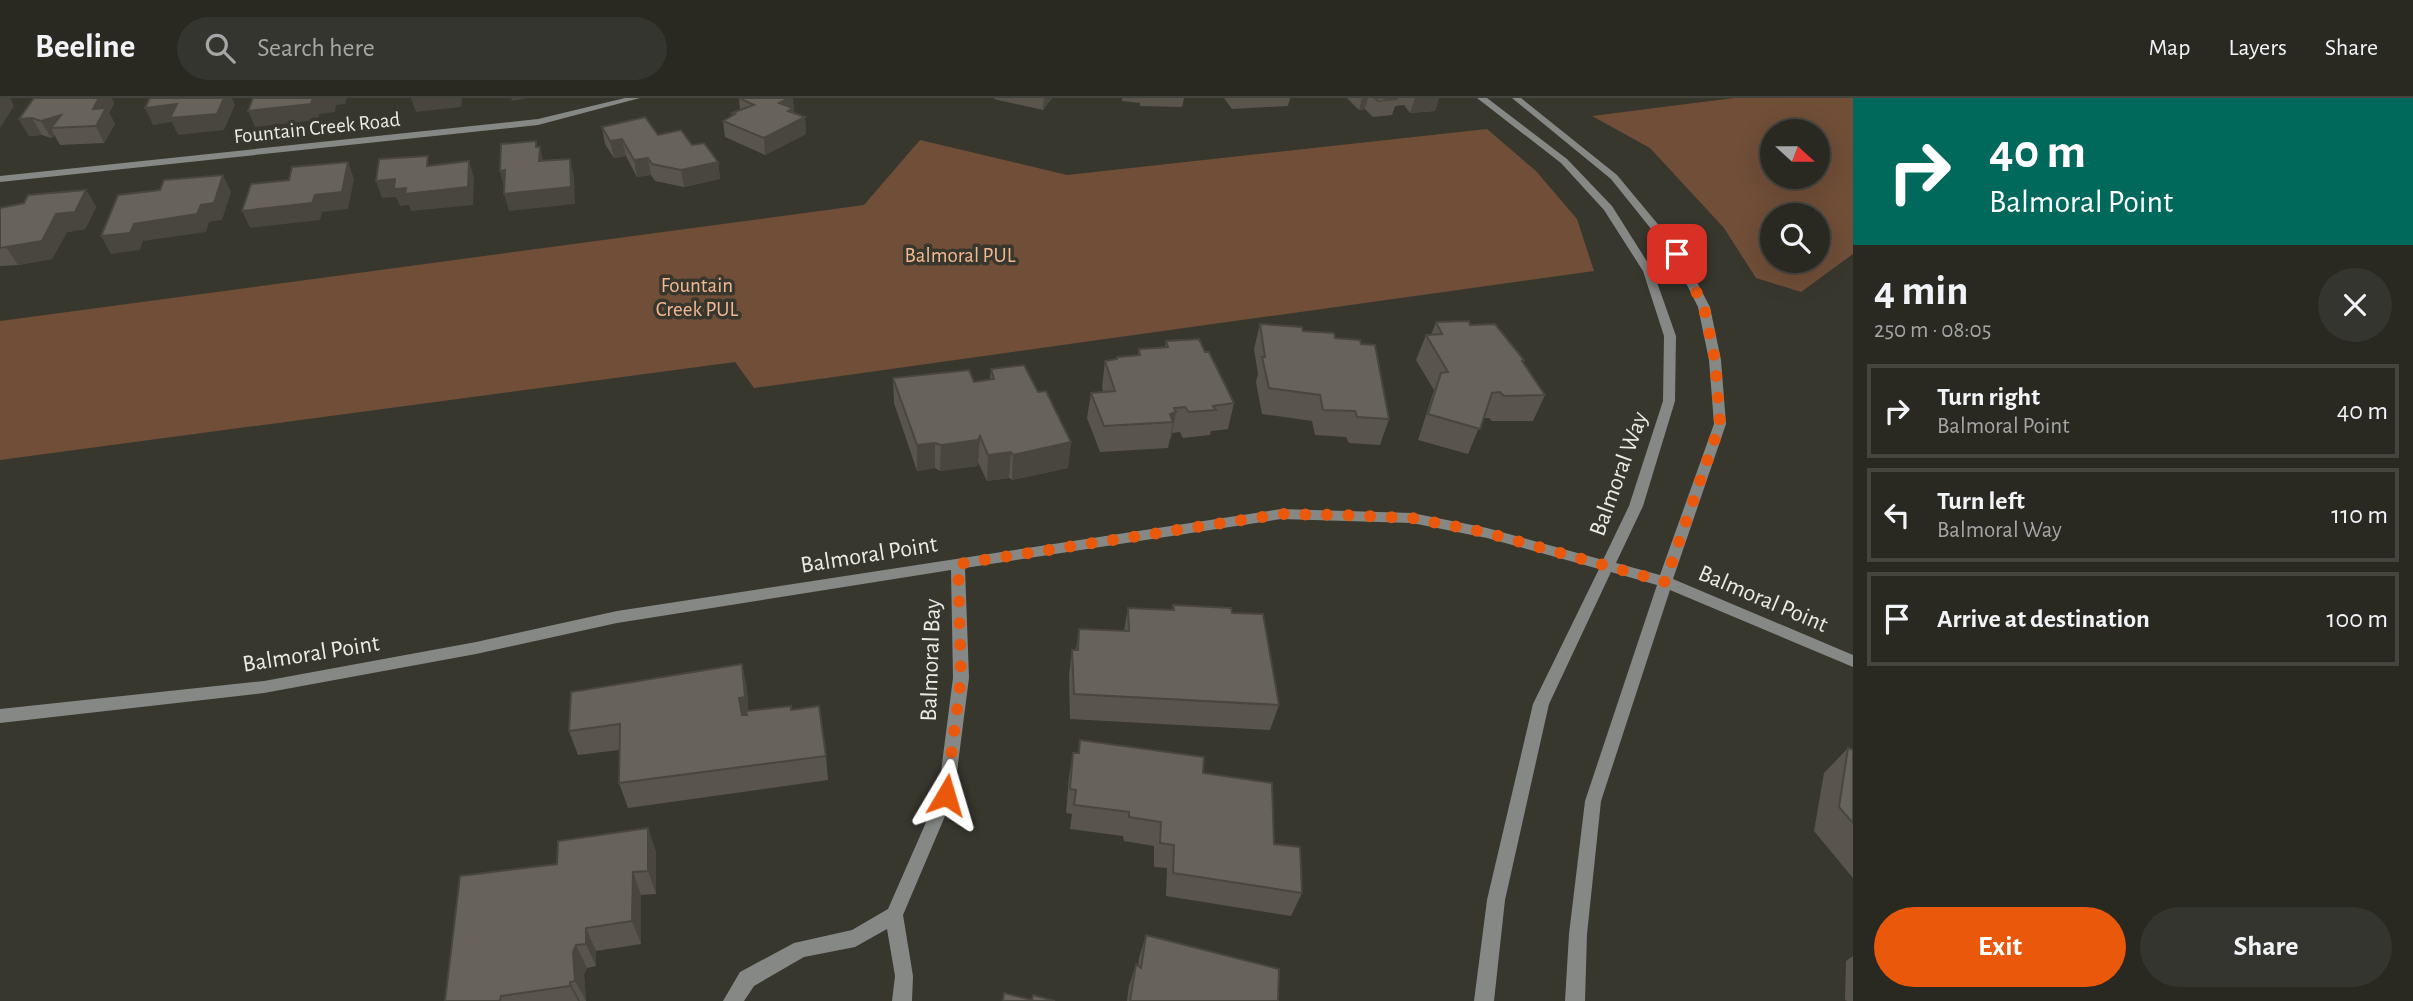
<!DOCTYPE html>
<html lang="en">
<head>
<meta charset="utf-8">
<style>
  body { margin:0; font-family:"Alegreya Sans",sans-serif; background:#35352f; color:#f1f3f6; height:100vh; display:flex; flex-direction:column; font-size:26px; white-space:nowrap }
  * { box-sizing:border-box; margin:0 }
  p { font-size:23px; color:#a5a6a5 }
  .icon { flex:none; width:38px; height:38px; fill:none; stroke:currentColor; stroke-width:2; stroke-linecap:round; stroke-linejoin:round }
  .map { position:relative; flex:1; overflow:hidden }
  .details { display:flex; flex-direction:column; background:#292922; width:560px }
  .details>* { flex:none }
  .hud { background:#00695c; color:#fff; overflow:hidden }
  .needle { width:46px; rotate:111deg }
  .fabs { position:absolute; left:1760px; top:21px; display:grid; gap:14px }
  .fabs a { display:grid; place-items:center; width:70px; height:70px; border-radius:50%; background:#292922; box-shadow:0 7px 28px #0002,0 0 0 2px #454540; font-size:35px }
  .pin { position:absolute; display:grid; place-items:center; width:60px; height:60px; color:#fff; margin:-30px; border-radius:14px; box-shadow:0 4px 10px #0006 }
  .me { position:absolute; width:77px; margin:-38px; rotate:7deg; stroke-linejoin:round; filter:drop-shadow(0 0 5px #0008) }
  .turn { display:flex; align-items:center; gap:24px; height:147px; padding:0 21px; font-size:32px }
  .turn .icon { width:91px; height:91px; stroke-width:2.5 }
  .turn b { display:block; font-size:49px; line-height:60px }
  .round { display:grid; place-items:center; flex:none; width:74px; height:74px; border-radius:37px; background:#35352f }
  .head { display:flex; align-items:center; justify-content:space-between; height:119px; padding:0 21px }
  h1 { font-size:42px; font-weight:600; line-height:52px }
  .action { display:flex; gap:14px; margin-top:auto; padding:14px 21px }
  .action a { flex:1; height:80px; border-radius:42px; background:#ea580c; color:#fff; font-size:28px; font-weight:600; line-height:80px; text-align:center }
  .action a+a { background:#35352f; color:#f1f3f6 }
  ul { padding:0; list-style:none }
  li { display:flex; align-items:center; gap:21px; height:94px; margin:0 14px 10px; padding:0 7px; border:4px solid #454540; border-radius:0px }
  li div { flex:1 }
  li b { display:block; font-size:26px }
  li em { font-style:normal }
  header { display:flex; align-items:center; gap:42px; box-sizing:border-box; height:98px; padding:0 35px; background:#292922; border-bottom:2px solid #454540 }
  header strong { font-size:33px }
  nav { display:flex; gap:38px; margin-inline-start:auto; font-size:24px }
  .search { width:490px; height:63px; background:#35352f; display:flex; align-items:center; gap:18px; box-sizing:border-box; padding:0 24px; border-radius:38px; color:#a5a6a5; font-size:26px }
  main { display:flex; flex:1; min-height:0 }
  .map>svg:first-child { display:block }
</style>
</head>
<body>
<header>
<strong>Beeline</strong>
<div class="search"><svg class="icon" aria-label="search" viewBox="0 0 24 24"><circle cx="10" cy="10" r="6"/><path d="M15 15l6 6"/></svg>Search here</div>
<nav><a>Map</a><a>Layers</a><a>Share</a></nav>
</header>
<main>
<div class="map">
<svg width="1853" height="903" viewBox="0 0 1853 903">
  <rect width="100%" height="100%" fill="#37372e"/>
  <!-- green -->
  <g fill="#704e38" fill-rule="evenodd">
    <path d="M1734,0H1853V156L1801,194L1756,180L1724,130L1650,50L1592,18ZM1773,33H1818V79H1773ZM1773,117H1818V163H1773Z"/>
    <polygon points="1487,31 1536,73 1577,121 1594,173 754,290 735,264 0,362 0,223 864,107 920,42 1067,77"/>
  </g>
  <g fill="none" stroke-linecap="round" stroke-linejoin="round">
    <!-- minor -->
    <g fill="#858884" fill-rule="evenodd">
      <polygon points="625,0 640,0 538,27 0,84 0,78 538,21"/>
      <polygon points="1477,0 1487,0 1567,61 1612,108 1653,173 1676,238 1675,303 1643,408 1616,465 1660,477 1714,326 1709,262 1698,209 1672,157 1611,81 1512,0 1521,0 1617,77 1681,154 1710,209 1721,262 1726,326 1673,481 1853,557 1853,569 1670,492 1601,703 1587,836 1585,903 1565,903 1569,836 1585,703 1657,487 1611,474 1549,606 1505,802 1494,903 1474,903 1487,802 1533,606 1599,471 1487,440 1412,425 1281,421 965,470 969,580 954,697 903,817 913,878 912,903 892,903 895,878 887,831 855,849 804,859 754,888 744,903 723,903 740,874 794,845 852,832 888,811 938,697 953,580 951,472 617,525 476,556 264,595 0,625 0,611 264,583 476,544 617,513 1281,411 1412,415 1487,430 1603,462 1629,408 1663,303 1664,238 1643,173 1604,112 1561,65"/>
    </g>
  </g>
  <!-- wall -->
  <g fill="#59554d">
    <polygon points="739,0 794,14 805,19 806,36 765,57 725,39 723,23 732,18 732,15 740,12"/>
    <polygon points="994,0 1052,0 1043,12 994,1"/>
    <polygon points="1122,0 1184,0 1182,9 1140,8 1140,5 1122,3"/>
    <polygon points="1224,0 1290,0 1288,8 1232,11"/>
    <polygon points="1347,0 1439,0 1435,13 1410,15 1404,7 1395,8 1392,17 1373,19 1365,11 1359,12"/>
    <polygon points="114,5 109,15 115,26 104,45 60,47 55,38 51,40 42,37 29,38 19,21"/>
    <polygon points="602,29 658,37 692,47 718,64 720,81 684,89 655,83 651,77 637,79 626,58 614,60 605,46"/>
    <polygon points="86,92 96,109 85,131 67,134 52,161 18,167 0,168 0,110"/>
    <polygon points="1436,224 1470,227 1524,262 1523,265 1545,297 1533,323 1492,323 1489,320 1483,320 1468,356 1418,342 1434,292 1416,262 1426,237 1431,237"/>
    <polygon points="1260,226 1335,240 1389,321 1380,347 1349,345 1346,339 1315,337 1312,323 1262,316 1256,284 1258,276 1254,251"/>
    <polygon points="1166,243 1205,254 1234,305 1228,331 1211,333 1210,337 1183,340 1180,334 1172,335 1171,340 1170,341 1168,350 1100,354 1087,320 1091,295 1103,294 1102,289 1105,263 1116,262 1117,259 1138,257 1139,251 1165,249"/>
    <polygon points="991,271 1038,294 1071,344 1068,370 1012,382 1009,380 987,383 978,364 977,368 940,373 935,370 917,373 894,305 893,280 974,284 990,282"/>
    <polygon points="1173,507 1232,515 1279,607 1270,632 1070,621 1069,577 1072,552 1076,552 1079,531 1124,533 1128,510 1172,512"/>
    <polygon points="742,566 747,591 748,613 791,612 826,658 828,682 628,710 619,685 619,652 578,657 569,633"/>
    <polygon points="1080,642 1203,675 1274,746 1302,795 1291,818 1166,798 1167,770 1154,769 1154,748 1124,743 1123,738 1070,731 1072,716 1066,715 1069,679 1073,655 1078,655"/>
    <polygon points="1848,650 1853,652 1853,780 1814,733 1824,675"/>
    <polygon points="648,730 656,754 656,796 641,797 641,846 596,853 596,868 587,870 584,876 586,903 445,903 557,766"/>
    <polygon points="1146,837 1278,903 1127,903 1129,888 1136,866 1138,868 1139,860"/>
    <polygon points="1853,858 1853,903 1847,903 1845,902 1846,863"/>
  </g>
  <!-- shaded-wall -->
  <g fill="#49453f">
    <polygon points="0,0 10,0 14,8 0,30"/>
    <polygon points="99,0 112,0 114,5 109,15 115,26 104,45 96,28 93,11"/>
    <polygon points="224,0 232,0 235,7 224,32 178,37 172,24 153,27 145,10"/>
    <polygon points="313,0 347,0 345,6 336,7 335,14 319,16 318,22 255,29 248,13"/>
    <polygon points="411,0 462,0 461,9 416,14"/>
    <polygon points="511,0 528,0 512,3"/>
    <polygon points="789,0 793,0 795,24 805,19 806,36 765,57 764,40 779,5"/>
    <polygon points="1044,0 1052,0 1043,12"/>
    <polygon points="1362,0 1368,0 1365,11 1359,12"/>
    <polygon points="1415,0 1439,0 1435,13 1410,15"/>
    <polygon points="61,17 51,30 55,38 51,40 41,23"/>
    <polygon points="32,20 42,37 29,38 19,21"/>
    <polygon points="622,41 626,58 614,60 610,43"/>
    <polygon points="536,43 539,54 540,49 544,66 543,80 536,49"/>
    <polygon points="648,60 651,77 637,79 634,62"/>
    <polygon points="570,61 574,78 575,106 509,113 504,96"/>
    <polygon points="469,63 474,80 473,107 411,113 409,107 400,108 396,99 382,100 376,83 395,81"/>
    <polygon points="348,64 354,81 348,111 322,114 320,122 250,130 242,113 315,97"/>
    <polygon points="718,64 720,81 684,89 681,72"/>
    <polygon points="505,72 504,90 500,73"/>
    <polygon points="223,77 231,94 222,122 209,124 206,134 143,143 140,152 111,156 101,138 134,126 201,107"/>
    <polygon points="86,92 96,109 85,131 67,134 52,161 18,167 6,149 56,116"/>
    <polygon points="1176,314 1171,340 1170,341 1173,324 1170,316"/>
    <polygon points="980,338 978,364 977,368 940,373 941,347"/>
    <polygon points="1071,344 1068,370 1012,382 1013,357"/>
    <polygon points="935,345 935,370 917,373 917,347"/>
    <polygon points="1011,354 1009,380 987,383 988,357"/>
    <polygon points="742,566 747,591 749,624 747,642 739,600"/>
    <polygon points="648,730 656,754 656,796 648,773"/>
    <polygon points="633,774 641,797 641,846 632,823"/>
    <polygon points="586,830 596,853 596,868 586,846"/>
    <polygon points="576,847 587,870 584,876 586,903 575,883 573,854"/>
    <polygon points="570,884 580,903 578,903 570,888"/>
  </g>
  <!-- building -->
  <g fill="#68635a" stroke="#49453f" stroke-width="2">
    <polygon points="34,0 99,0 93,11 106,10 96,28 51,30 61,17 41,23 32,20 19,21"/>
    <polygon points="150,0 224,0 217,16 170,20 177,6 145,10"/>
    <polygon points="253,0 313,0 311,6 248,13"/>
    <polygon points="739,0 789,0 779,5 793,10 788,13 805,19 764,40 723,23 735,16 732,15 754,7"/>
    <polygon points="1375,0 1396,0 1397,1 1378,3"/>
    <polygon points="645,19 658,37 681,32 692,47 704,45 718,64 681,72 652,66 648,60 634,62 622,41 610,43 602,29"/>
    <polygon points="536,43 536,49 540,49 539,63 570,61 571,89 504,96 505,72 500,73 501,46"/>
    <polygon points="428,58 427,68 469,63 468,89 405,96 406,90 394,91 395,81 376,83 379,61"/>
    <polygon points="348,64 342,94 315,97 312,105 242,113 251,86 289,82 292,69"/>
    <polygon points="223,77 214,105 201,107 197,116 134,126 130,135 101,138 118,97 160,92 164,82"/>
    <polygon points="86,92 75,114 56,116 42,143 0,150 0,110 24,105 28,97"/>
    <polygon points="1469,223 1470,227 1495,226 1524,262 1522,263 1545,297 1504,298 1500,294 1492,295 1480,331 1428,316 1441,275 1448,274 1426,237 1442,236 1436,224"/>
    <polygon points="1260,226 1302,229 1303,233 1334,235 1335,240 1360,242 1361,246 1375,247 1389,321 1357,319 1355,313 1323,312 1320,297 1269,290 1262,259 1265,259"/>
    <polygon points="1199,241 1205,254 1209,254 1234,305 1213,308 1216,312 1189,314 1185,309 1174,310 1176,314 1170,316 1173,324 1104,328 1091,295 1115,293 1105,263 1117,261 1117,259 1140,257 1139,251 1168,249 1166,243"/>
    <polygon points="1024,267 1038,294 1046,293 1071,344 1013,357 1011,354 988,357 980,338 978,342 941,347 935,345 917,347 893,280 969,272 974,284 994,281 991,271"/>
    <polygon points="1173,507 1231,510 1232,515 1263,516 1279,607 1074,596 1072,552 1078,552 1079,531 1129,533 1128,510 1174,512"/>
    <polygon points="742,566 745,599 739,600 742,617 747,617 746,613 791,608 791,612 819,608 826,658 619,685 620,626 569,633 571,594"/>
    <polygon points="1080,642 1204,659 1203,675 1272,685 1274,746 1300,749 1302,795 1173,775 1174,747 1160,745 1161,724 1129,719 1129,714 1074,707 1076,692 1070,691 1073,655 1079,655"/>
    <polygon points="1848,650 1853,652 1853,725 1839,709"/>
    <polygon points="648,730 648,773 633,774 632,823 586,830 586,846 576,847 573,854 575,883 570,884 570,888 501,898 500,903 445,903 460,778 557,766 558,743"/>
    <polygon points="1146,837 1279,871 1278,903 1130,903 1136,866 1141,870"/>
    <polygon points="1004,895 1032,902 1033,897 1055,903 1003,903"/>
  </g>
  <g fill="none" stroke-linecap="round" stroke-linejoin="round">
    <!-- route -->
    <polyline stroke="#ea580c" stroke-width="12" stroke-dasharray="0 21.6" points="946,697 961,580 958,466 1281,416 1341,417 1412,420 1488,435 1665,484 1720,326 1715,262 1704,209 1677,156"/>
  </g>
  <g text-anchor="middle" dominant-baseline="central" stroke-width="7" stroke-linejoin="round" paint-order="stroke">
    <!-- far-street labels -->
    <g font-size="21" fill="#ebebe5" stroke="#37372e">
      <text transform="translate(317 30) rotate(-6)">Fountain Creek Road</text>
    </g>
    <!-- far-park labels -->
    <g font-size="21" fill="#f4b891" stroke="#37372e">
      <text x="960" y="157">Balmoral PUL</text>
      <text x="697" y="187">Fountain<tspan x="697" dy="24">Creek PUL</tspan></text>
    </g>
    <!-- street labels -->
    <g font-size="24" fill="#ebebe5" stroke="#37372e">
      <text transform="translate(1619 376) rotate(-70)">Balmoral Way</text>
      <text transform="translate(869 457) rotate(-9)">Balmoral Point</text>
      <text transform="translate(1763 501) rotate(23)">Balmoral Point</text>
      <text transform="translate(311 556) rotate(-9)">Balmoral Point</text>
      <text transform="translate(931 562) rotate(-88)">Balmoral Bay</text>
    </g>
  </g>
</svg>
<div class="fabs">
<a><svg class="needle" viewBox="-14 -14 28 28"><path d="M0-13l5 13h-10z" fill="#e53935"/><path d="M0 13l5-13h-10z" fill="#a5a6a5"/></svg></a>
<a><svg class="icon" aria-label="search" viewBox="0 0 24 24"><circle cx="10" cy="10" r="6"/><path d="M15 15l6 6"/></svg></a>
</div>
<div class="pin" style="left:1677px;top:156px;background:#d93025"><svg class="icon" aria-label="arrive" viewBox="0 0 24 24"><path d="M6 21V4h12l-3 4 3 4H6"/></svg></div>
<svg class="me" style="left:946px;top:697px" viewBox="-20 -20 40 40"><path d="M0-17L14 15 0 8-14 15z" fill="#ea580c" stroke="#fff" stroke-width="4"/></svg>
</div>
<section class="details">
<div class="hud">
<div class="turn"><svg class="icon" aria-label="right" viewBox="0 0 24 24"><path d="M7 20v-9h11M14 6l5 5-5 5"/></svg><div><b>40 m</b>Balmoral Point</div></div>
</div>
<div class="head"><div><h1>4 min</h1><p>250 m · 08:05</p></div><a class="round"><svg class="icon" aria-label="close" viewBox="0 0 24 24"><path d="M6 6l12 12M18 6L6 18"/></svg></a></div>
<ul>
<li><svg class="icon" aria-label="right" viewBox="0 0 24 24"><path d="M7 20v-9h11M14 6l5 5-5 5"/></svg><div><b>Turn right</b><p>Balmoral Point</p></div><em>40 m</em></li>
<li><svg class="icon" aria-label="left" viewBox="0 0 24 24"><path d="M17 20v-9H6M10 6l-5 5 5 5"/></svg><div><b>Turn left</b><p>Balmoral Way</p></div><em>110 m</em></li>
<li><svg class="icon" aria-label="arrive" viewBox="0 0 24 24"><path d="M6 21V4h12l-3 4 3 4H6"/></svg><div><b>Arrive at destination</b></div><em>100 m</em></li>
</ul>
<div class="action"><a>Exit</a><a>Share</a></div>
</section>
</main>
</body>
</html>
